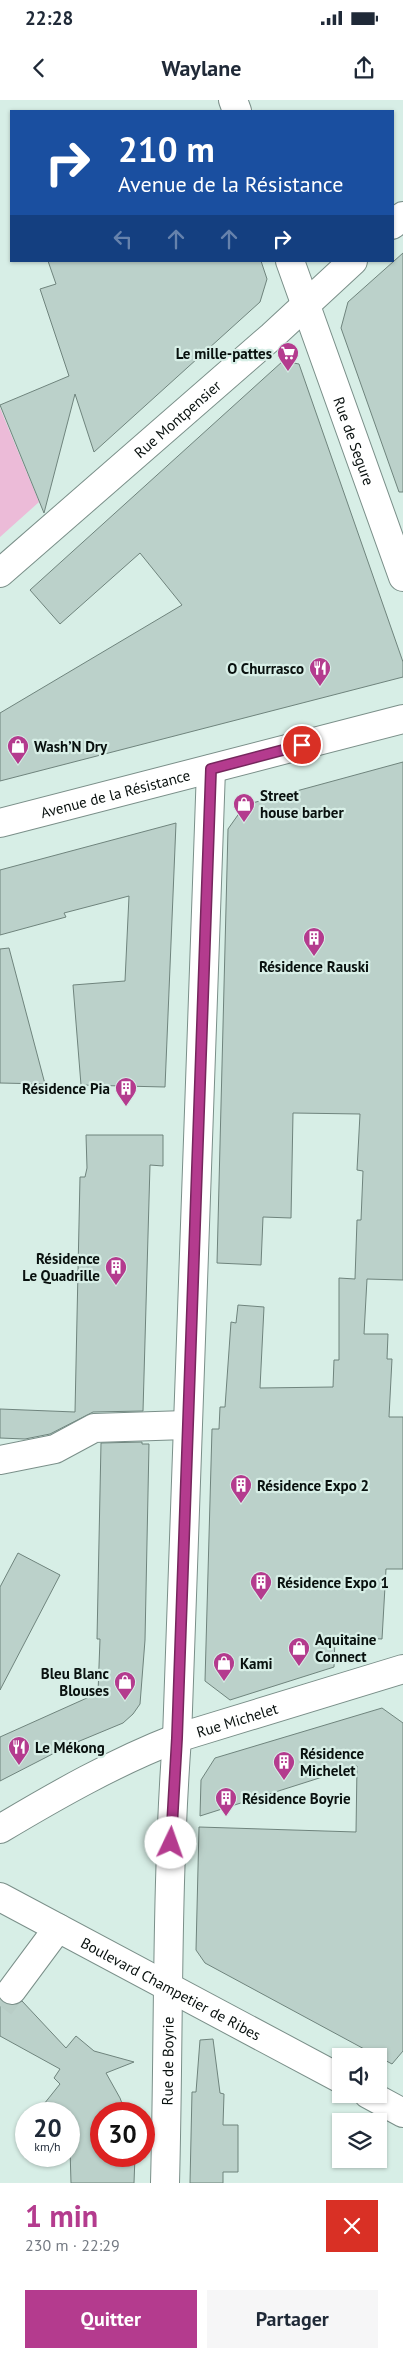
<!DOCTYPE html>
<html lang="fr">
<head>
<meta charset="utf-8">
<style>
  body { margin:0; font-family:"PT Sans",sans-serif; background:#f6f6f7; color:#1f2937; height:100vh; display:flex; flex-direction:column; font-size:19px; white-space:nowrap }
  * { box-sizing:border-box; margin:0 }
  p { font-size:16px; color:#747a83 }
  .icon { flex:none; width:28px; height:28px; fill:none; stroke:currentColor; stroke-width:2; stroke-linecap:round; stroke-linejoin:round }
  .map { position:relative; height:2083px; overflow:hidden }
  .drawer { display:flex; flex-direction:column; background:#fff; flex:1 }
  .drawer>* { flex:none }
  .hud { position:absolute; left:10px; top:10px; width:384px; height:152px; border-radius:0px; box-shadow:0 1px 4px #0004; background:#1a4fa0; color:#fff; overflow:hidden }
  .fabs { position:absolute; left:332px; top:1948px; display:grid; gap:10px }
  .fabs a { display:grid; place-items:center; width:55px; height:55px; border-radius:0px; background:#fff; box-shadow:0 1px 4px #0004; font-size:25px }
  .speed { position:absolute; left:15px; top:2002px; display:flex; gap:10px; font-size:25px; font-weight:700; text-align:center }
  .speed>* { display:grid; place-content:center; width:65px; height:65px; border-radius:50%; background:#fff; box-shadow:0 1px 4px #0004; line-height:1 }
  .speed small { font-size:12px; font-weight:400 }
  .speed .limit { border:8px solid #d22; background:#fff; color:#111 }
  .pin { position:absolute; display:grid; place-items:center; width:42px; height:42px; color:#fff; margin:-21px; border:2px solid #fff; border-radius:50%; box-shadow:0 1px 5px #0007 }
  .me { position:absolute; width:55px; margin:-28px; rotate:3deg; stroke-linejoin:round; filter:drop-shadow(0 0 4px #0008) }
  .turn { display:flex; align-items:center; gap:18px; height:105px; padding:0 25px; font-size:22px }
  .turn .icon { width:65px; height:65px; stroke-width:2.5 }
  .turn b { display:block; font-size:35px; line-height:42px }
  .lanes { display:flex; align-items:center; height:48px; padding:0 25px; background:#0003; justify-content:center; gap:25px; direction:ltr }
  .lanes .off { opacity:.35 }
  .round { display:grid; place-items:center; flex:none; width:52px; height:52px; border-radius:0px; background:#f6f6f7 }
  .overview { display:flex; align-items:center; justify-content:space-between; height:85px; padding:0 25px }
  h1 { font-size:30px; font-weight:700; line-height:38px; color:#b43b8e }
  .button { display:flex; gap:10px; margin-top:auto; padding:10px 25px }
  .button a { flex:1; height:58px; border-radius:0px; background:#b43b8e; color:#fff; font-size:20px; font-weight:700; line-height:58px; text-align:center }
  .button a+a { background:#f6f6f7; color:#1f2937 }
  .status { display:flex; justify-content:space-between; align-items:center; height:35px; padding:0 25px; background:#fff; direction:ltr }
  .status svg { height:14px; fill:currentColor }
  header { display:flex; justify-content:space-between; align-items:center; height:65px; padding:0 25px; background:#fff; font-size:22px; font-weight:700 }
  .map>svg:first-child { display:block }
</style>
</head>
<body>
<div class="status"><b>22:28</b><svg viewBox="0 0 49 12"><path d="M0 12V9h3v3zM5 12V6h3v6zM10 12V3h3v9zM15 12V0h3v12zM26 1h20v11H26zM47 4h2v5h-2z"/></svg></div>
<header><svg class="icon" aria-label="back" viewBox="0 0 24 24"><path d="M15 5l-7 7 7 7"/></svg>Waylane<svg class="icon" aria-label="share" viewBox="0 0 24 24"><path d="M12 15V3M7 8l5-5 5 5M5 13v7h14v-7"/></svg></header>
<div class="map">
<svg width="403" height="2083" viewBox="0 0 403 2083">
  <rect width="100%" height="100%" fill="#d7eee6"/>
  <!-- green -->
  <polygon fill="#ecbbd8" points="0,308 39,402 0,437"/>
  <!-- building -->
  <g fill="#bbd1ca" stroke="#6f847d">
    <polygon points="403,153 403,392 399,392 341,228 348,202"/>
    <polygon points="48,161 261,161 267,179 260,202 94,352 75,294 44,413 0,305 69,276 40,189 56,184"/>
    <polygon points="283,261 299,264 403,562 403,577 0,681 0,613 182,505 140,453 60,524 30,490"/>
    <polygon points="403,662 403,1180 367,1179 364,1234 388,1234 387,1259 392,1259 389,1317 403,1317 403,1469 386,1469 382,1539 335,1537 334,1567 230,1600 205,1581 212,1329 219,1329 220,1307 225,1307 231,1222 236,1223 238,1205 264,1207 260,1288 333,1287 334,1260 339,1260 339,1178 355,1179 357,1120 361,1120 363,1071 357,1070 360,1014 293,1013 291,1118 263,1117 261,1165 217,1163 228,729 245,705"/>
    <polygon points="176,723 165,987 81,985 73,885 125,881 129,796 64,813 66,817 0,835 0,770"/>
    <polygon points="9,848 45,984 0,983 0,849"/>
    <polygon points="86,1035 163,1035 163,1066 150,1065 143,1311 93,1312 50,1334 25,1339 0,1338 0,1309 75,1312 80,1077 85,1077 87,1068"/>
    <polygon points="142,1342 142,1344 149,1344 145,1540 140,1604 133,1614 123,1623 70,1645 0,1681 0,1637 98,1593 100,1539 97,1539 101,1343"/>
    <polygon points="18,1453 60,1475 0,1590 0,1487"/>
    <polygon points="382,1608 403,1623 403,1951 392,1964 205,1863 196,1850 199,1727 356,1732 357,1666 200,1716 201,1680 215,1658"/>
    <polygon points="0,1899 11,1906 22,1901 66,1948 76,1936 94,1951 134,1962 106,1973 120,1998 126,2014 101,2014 101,2056 135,2056 134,2083 71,2083 69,2014 36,2014 60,1984 54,1978 60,1969 0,1936"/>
    <polygon points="213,1939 220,1993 224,1994 223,2025 238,2025 238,2072 223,2072 223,2083 190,2083 192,1992 196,1992 200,1940"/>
  </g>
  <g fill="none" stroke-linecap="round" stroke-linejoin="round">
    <!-- minor-tunnel -->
    <polyline stroke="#b8cdc6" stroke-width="28" stroke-dasharray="28 14" stroke-linecap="butt" points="0,1906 12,1890"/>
    <!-- minor casing -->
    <g stroke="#7a8f89" stroke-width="30">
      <g id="minor">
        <polyline points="233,0 237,11"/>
        <polyline points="392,125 403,116"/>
        <path id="s1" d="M290,161L403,477"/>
        <path id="s2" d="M0,473L272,236L353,161"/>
        <path id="s3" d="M0,723L403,619"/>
        <polyline points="0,1360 55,1349 94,1328 186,1325"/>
        <path id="s4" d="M0,1729C57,1695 115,1662 177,1638L403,1569"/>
        <polyline points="12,1890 58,1828"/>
        <path id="s5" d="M165,2083C169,1934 166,1786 177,1638L211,669"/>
      </g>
    </g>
    <!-- major casing -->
    <g stroke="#7a8f89" stroke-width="30">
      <g id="major">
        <path id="s6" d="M0,1797L341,1979"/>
        <polyline points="368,1994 403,2013"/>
      </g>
    </g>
    <!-- minor -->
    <use href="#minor" stroke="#fff" stroke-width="28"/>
    <!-- major -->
    <use href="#major" stroke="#fff" stroke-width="28"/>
  </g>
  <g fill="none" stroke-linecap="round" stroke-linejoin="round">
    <!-- route casing -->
    <g stroke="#75265c" stroke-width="12">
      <polyline id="route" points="171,1743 177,1638 211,669 302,645"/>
    </g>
    <!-- route -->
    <use href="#route" stroke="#b43b8e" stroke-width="9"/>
  </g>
  <!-- icons -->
  <defs>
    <g id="supermarket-pin" transform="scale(1.125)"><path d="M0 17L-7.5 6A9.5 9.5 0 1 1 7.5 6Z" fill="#b43b8e" stroke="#d7eee6"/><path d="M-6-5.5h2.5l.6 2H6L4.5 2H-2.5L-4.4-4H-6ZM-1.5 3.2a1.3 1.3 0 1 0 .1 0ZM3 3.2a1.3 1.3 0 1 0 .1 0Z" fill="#fff"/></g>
    <g id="restaurant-pin" transform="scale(1.125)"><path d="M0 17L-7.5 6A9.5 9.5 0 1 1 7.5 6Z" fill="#b43b8e" stroke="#d7eee6"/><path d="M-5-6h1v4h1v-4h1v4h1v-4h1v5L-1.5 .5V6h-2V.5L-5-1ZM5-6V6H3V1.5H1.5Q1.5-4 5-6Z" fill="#fff"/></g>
    <g id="shop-pin" transform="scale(1.125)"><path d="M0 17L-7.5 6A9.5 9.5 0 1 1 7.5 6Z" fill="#b43b8e" stroke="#d7eee6"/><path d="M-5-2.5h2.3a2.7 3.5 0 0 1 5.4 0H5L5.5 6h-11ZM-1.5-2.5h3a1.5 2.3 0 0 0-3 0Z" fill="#fff"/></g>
    <g id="building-pin" transform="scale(1.125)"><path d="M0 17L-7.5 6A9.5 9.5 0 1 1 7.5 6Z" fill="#b43b8e" stroke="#d7eee6"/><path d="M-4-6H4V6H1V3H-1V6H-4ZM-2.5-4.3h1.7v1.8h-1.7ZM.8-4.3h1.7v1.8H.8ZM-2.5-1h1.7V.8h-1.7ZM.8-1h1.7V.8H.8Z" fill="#fff"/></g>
  </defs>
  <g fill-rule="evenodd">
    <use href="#supermarket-pin" x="288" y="253"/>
    <use href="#restaurant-pin" x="320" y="568"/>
    <use href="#shop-pin" x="18" y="646"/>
    <use href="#shop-pin" x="244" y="704"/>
    <use href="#building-pin" x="314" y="838"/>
    <use href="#building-pin" x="126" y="988"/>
    <use href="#building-pin" x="116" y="1167"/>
    <use href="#building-pin" x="241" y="1385"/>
    <use href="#building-pin" x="261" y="1482"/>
    <use href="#shop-pin" x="299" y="1548"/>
    <use href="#shop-pin" x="224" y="1563"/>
    <use href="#shop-pin" x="125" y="1582"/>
    <use href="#restaurant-pin" x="19" y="1647"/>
    <use href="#building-pin" x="284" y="1662"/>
    <use href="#building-pin" x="226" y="1698"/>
  </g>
  <g text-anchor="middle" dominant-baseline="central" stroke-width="4.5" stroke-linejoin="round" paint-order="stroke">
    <!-- poi labels -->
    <g font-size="15" font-weight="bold" fill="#08100e" stroke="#d7eee6" text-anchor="start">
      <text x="272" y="253" text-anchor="end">Le mille-pattes</text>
      <text x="304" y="568" text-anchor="end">O Churrasco</text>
      <text x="34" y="646">Wash’N Dry</text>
      <text x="260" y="695">Street<tspan x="260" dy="17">house barber</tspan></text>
      <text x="314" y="866" text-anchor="middle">Résidence Rauski</text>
      <text x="110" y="988" text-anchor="end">Résidence Pia</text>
      <text x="100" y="1158" text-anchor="end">Résidence<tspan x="100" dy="17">Le Quadrille</tspan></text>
      <text x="257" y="1385">Résidence Expo 2</text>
      <text x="277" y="1482">Résidence Expo 1</text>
      <text x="315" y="1539">Aquitaine<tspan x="315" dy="17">Connect</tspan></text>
      <text x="240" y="1563">Kami</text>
      <text x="109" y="1573" text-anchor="end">Bleu Blanc<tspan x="109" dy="17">Blouses</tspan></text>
      <text x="35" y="1647">Le Mékong</text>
      <text x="300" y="1653">Résidence<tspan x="300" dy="17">Michelet</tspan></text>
      <text x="242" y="1698">Résidence Boyrie</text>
    </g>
    <!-- street labels -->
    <g font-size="15" fill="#08100e" stroke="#d7eee6">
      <text stroke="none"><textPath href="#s2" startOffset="235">Rue Montpensier</textPath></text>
      <text stroke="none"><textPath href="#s1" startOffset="191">Rue de Segure</textPath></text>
      <text stroke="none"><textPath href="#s3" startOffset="119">Avenue de la Résistance</textPath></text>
      <text stroke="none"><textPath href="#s4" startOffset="262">Rue Michelet</textPath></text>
      <text stroke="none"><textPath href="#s6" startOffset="194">Boulevard Champetier de Ribes</textPath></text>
      <text stroke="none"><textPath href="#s5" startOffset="122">Rue de Boyrie</textPath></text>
    </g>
  </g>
</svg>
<div class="fabs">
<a><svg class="icon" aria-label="sound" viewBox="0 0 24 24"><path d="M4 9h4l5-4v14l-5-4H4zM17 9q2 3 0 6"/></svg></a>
<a><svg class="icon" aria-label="layers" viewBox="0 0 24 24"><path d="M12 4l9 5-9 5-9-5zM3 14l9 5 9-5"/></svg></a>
</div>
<div class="speed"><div>20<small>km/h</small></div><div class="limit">30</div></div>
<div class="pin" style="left:302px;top:645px;background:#d93025"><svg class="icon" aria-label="arrive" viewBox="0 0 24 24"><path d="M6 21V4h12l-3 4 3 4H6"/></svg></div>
<svg class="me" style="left:171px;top:1743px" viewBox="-20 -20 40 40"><circle r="19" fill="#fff"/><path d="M0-13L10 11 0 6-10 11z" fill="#b43b8e"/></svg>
<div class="hud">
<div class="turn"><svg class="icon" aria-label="right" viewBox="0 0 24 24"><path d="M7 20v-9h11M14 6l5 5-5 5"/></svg><div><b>210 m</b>Avenue de la Résistance</div></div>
<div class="lanes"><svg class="icon off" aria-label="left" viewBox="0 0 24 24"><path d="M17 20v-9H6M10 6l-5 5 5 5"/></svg><svg class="icon off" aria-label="ahead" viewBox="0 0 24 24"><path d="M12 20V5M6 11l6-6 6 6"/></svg><svg class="icon off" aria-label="ahead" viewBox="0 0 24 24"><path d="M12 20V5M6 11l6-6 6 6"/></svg><svg class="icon" aria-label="right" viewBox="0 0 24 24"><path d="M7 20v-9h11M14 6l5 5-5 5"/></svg></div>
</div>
</div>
<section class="drawer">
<div class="overview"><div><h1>1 min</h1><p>230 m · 22:29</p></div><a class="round" style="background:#d93025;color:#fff"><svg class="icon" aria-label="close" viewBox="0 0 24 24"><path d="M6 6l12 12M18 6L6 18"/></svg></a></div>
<div class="button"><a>Quitter</a><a>Partager</a></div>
</section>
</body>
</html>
